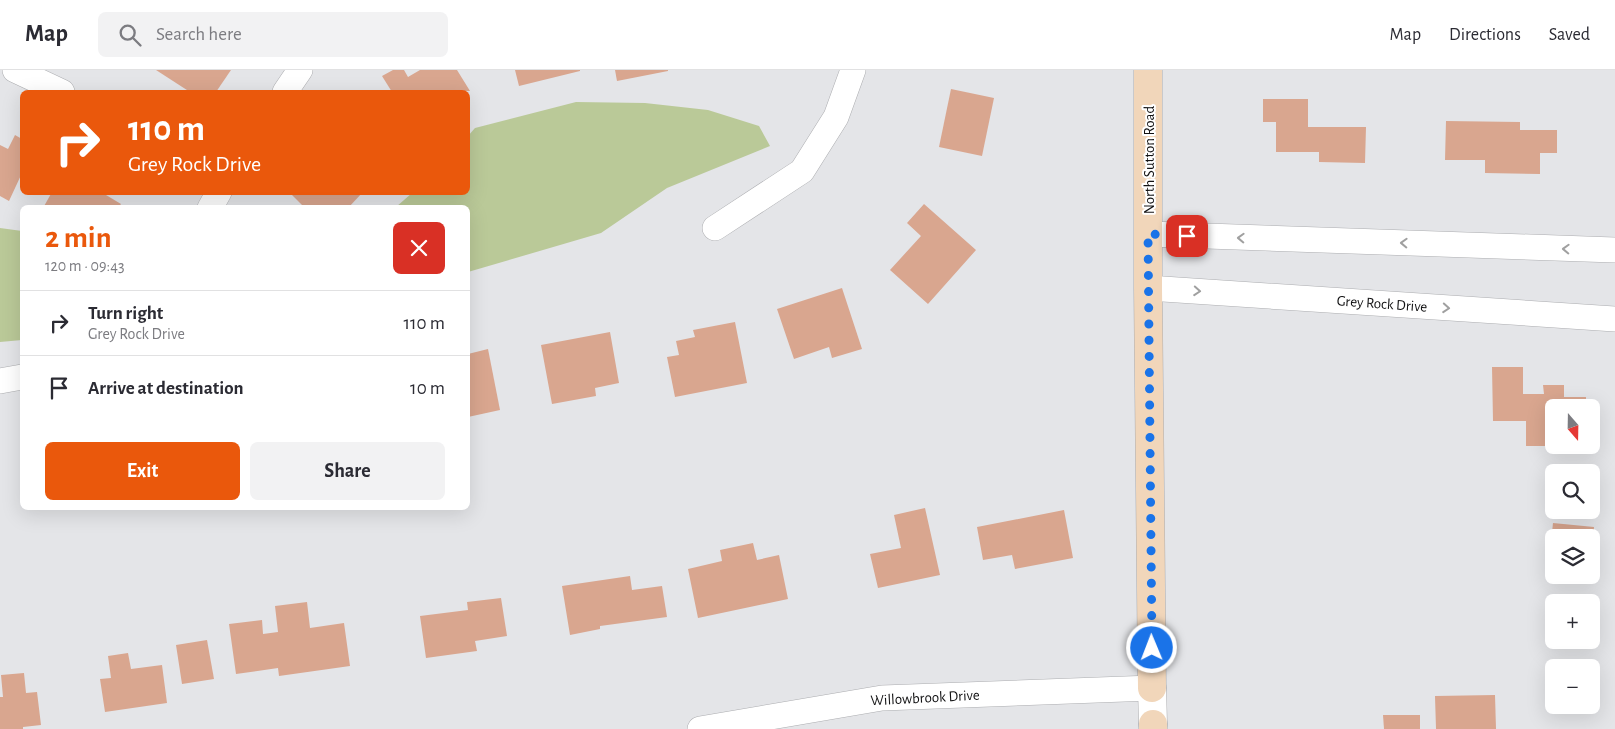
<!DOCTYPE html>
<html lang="en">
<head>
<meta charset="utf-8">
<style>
  body { margin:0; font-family:"Alegreya Sans",sans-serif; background:#f2f2f3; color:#2b2b33; height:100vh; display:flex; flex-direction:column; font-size:19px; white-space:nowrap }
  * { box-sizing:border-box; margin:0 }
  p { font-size:16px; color:#7c7c81 }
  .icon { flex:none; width:28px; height:28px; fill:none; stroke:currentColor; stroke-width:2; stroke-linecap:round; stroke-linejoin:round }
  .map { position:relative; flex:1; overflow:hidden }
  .details { position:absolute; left:20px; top:135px; width:450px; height:305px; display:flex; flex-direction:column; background:#fff; border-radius:8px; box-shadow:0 5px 20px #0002 }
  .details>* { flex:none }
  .guide { position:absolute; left:20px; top:20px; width:450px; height:105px; border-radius:8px; box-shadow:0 5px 20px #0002; background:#ea580c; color:#fff; overflow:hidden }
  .needle { width:32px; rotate:160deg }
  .controls { position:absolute; left:1545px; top:329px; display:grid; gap:10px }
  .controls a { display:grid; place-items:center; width:55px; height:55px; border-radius:8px; background:#fff; box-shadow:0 5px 20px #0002; font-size:25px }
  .pin { position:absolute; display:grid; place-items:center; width:42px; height:42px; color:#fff; margin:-21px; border-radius:10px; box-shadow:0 2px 8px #0006 }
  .me { position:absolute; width:55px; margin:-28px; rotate:359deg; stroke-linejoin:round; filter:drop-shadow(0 0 4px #0008) }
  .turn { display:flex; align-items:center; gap:18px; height:105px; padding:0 25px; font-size:22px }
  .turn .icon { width:65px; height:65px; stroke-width:2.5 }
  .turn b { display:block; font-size:35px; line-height:42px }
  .round { display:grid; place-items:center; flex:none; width:52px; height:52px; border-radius:8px; background:#f2f2f3 }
  .summary { display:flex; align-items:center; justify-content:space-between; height:85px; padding:0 25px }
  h1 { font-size:30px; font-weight:700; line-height:38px; color:#ea580c }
  .button { display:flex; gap:10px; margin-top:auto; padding:10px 25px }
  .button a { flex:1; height:58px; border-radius:8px; background:#ea580c; color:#fff; font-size:20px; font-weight:700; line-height:58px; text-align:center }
  .button a+a { background:#f2f2f3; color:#2b2b33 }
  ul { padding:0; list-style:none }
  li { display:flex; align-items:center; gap:15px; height:65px; padding:0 25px; border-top:1px solid #e1e1e2 }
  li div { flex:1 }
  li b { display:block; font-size:19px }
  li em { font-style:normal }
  header { display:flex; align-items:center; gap:30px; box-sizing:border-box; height:70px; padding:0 25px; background:#fff; border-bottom:1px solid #e1e1e2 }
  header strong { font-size:24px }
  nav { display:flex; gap:28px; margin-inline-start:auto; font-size:18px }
  .search { width:350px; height:45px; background:#f2f2f3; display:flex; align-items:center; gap:12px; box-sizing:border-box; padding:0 18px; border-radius:8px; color:#7c7c81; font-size:19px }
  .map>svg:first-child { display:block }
</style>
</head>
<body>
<header>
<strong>Map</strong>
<div class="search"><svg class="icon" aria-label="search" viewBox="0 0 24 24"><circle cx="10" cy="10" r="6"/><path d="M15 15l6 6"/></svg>Search here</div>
<nav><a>Map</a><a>Directions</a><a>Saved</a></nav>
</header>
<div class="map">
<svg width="1615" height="659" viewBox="0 0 1615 659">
  <rect width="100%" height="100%" fill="#e4e5e8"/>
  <!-- green -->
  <g fill="#bac998">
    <polygon points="576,32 645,33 708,40 759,56 770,76 667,118 601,163 468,202 468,138 396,137 412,123 468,122 468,66 475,58"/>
    <polygon points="0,158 22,161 22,270 0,272"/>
  </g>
  <!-- building -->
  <g fill="#d9a68f">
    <polygon points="156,0 231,0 216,22 190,22"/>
    <polygon points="393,0 404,0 408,7 420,0 457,0 470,21 392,22 382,6"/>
    <polygon points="515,0 580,0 580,1 519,16"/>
    <polygon points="615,0 668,0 668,1 617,11"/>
    <polygon points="951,19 994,28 982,86 939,77"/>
    <polygon points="1263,29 1308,29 1308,57 1366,57 1365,93 1319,92 1319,82 1276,82 1276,52 1263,52"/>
    <polygon points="1446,51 1520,52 1520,60 1557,60 1557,83 1540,83 1540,104 1485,103 1485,90 1445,90"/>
    <polygon points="15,65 22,69 22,103 9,131 0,126 0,75 8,79"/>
    <polygon points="52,122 101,122 121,134 118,138 43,138"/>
    <polygon points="294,122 363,122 348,138 305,138 292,125"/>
    <polygon points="924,134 976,180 928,234 890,200 921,166 907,153"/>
    <polygon points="842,218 862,279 832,288 829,277 794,289 777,239"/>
    <polygon points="735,252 747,313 675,327 667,287 679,285 676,271 695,267 693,260"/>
    <polygon points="610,262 619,313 595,318 596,326 552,334 541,275"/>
    <polygon points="488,279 500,340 468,347 468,284"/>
    <polygon points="1492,297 1523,297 1523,324 1544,324 1543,315 1564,315 1564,327 1586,327 1586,338 1554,338 1554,376 1526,376 1526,351 1493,351"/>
    <polygon points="925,438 940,505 878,518 870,484 901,478 894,445"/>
    <polygon points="1064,440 1073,488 1015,499 1012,485 983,490 977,457"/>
    <polygon points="1553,453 1594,457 1593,471 1591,468 1554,468 1554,493 1549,492"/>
    <polygon points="753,473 757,490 779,485 788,529 698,548 688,499 722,491 720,480"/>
    <polygon points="630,506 632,520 662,516 667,547 600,556 600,559 570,565 562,516"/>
    <polygon points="501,528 507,566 475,571 477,581 426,588 420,546 468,540 467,532"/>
    <polygon points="307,532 310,558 344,553 350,596 279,606 278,598 236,604 229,554 262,550 263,564 278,562 275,536"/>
    <polygon points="207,570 214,609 182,614 176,575"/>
    <polygon points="128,583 131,599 162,595 167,633 105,642 100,609 111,608 108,586"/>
    <polygon points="24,603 26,623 37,622 41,655 23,657 23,659 0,659 0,627 3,627 1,605"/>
    <polygon points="1495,625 1496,659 1436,659 1435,626"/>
    <polygon points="1383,645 1420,645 1420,659 1384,659"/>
  </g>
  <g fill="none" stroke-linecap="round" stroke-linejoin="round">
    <!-- minor casing -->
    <g stroke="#acadb0" stroke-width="26">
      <g id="minor">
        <polyline points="15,0 62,22"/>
        <polyline points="285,22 300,0"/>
        <polyline points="210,138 219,122"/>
        <polyline points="715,158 802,101 836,47 853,0"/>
        <polyline points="1149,164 1615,180"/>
        <polyline points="1148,218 1615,249"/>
        <polyline points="0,311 22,307"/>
        <polyline points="700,659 882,628 1152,618"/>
      </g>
    </g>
    <!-- tertiary casing -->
    <g stroke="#acadb0" stroke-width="29">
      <polyline id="tertiary" points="1152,618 1153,654"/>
    </g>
    <!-- secondary casing -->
    <g stroke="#acadb0" stroke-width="29">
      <g id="secondary">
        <polyline points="1148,0 1148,218 1152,618"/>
        <polyline points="1153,654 1153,659"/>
      </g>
    </g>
    <!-- minor -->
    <use href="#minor" stroke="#fff" stroke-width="25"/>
    <!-- tertiary -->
    <use href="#tertiary" stroke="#fff" stroke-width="28"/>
    <!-- secondary -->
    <use href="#secondary" stroke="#f1d6ba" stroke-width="28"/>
  </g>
  <!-- one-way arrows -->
  <defs><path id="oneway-chevron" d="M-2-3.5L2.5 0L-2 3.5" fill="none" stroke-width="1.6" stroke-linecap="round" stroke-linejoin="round" transform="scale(1.25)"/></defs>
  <g stroke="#a0a0a0">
    <use href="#oneway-chevron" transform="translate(1241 168) rotate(-178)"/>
    <use href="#oneway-chevron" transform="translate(1404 173) rotate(-178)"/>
    <use href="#oneway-chevron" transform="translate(1566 179) rotate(-178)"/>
    <use href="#oneway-chevron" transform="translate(1197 221) rotate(4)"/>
    <use href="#oneway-chevron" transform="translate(1446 238) rotate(4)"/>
  </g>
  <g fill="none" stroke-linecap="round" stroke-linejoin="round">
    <!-- route -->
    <polyline stroke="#1a73e8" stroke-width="9" stroke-dasharray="0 16.2" points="1152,578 1148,164 1187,166"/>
  </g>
  <g text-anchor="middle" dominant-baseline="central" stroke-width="4" stroke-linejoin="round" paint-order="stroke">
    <!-- street labels -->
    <g font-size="15" fill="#111112" stroke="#fff">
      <text transform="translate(1149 90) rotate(-90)">North Sutton Road</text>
      <text transform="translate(1382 234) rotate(4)">Grey Rock Drive</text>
      <text transform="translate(925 628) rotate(-3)">Willowbrook Drive</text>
    </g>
  </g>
</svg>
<div class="controls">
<a><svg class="needle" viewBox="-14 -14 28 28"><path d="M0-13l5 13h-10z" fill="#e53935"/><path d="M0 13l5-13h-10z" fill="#7c7c81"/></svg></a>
<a><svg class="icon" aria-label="search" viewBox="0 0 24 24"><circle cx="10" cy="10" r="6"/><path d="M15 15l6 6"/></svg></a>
<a><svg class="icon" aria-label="layers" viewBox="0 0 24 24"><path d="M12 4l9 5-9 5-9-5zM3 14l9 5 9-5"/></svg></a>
<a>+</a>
<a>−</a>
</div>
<div class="pin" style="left:1187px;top:166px;background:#d93025"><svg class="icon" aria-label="arrive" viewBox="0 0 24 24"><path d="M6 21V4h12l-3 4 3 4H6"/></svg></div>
<svg class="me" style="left:1152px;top:578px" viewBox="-20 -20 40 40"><circle r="17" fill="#1a73e8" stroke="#fff" stroke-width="3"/><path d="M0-11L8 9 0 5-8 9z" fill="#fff"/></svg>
<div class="guide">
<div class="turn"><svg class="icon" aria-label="right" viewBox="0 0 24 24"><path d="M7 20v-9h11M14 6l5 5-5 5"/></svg><div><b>110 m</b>Grey Rock Drive</div></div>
</div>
<section class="details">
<div class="summary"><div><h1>2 min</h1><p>120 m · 09:43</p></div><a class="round" style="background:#d93025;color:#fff"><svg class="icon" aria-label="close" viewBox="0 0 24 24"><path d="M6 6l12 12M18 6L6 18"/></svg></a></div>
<ul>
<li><svg class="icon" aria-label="right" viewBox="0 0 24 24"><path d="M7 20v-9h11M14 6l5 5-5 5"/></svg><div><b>Turn right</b><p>Grey Rock Drive</p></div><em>110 m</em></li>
<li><svg class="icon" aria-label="arrive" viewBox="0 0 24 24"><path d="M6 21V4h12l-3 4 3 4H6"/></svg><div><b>Arrive at destination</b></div><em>10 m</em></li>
</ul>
<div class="button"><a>Exit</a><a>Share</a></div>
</section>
</div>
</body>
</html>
